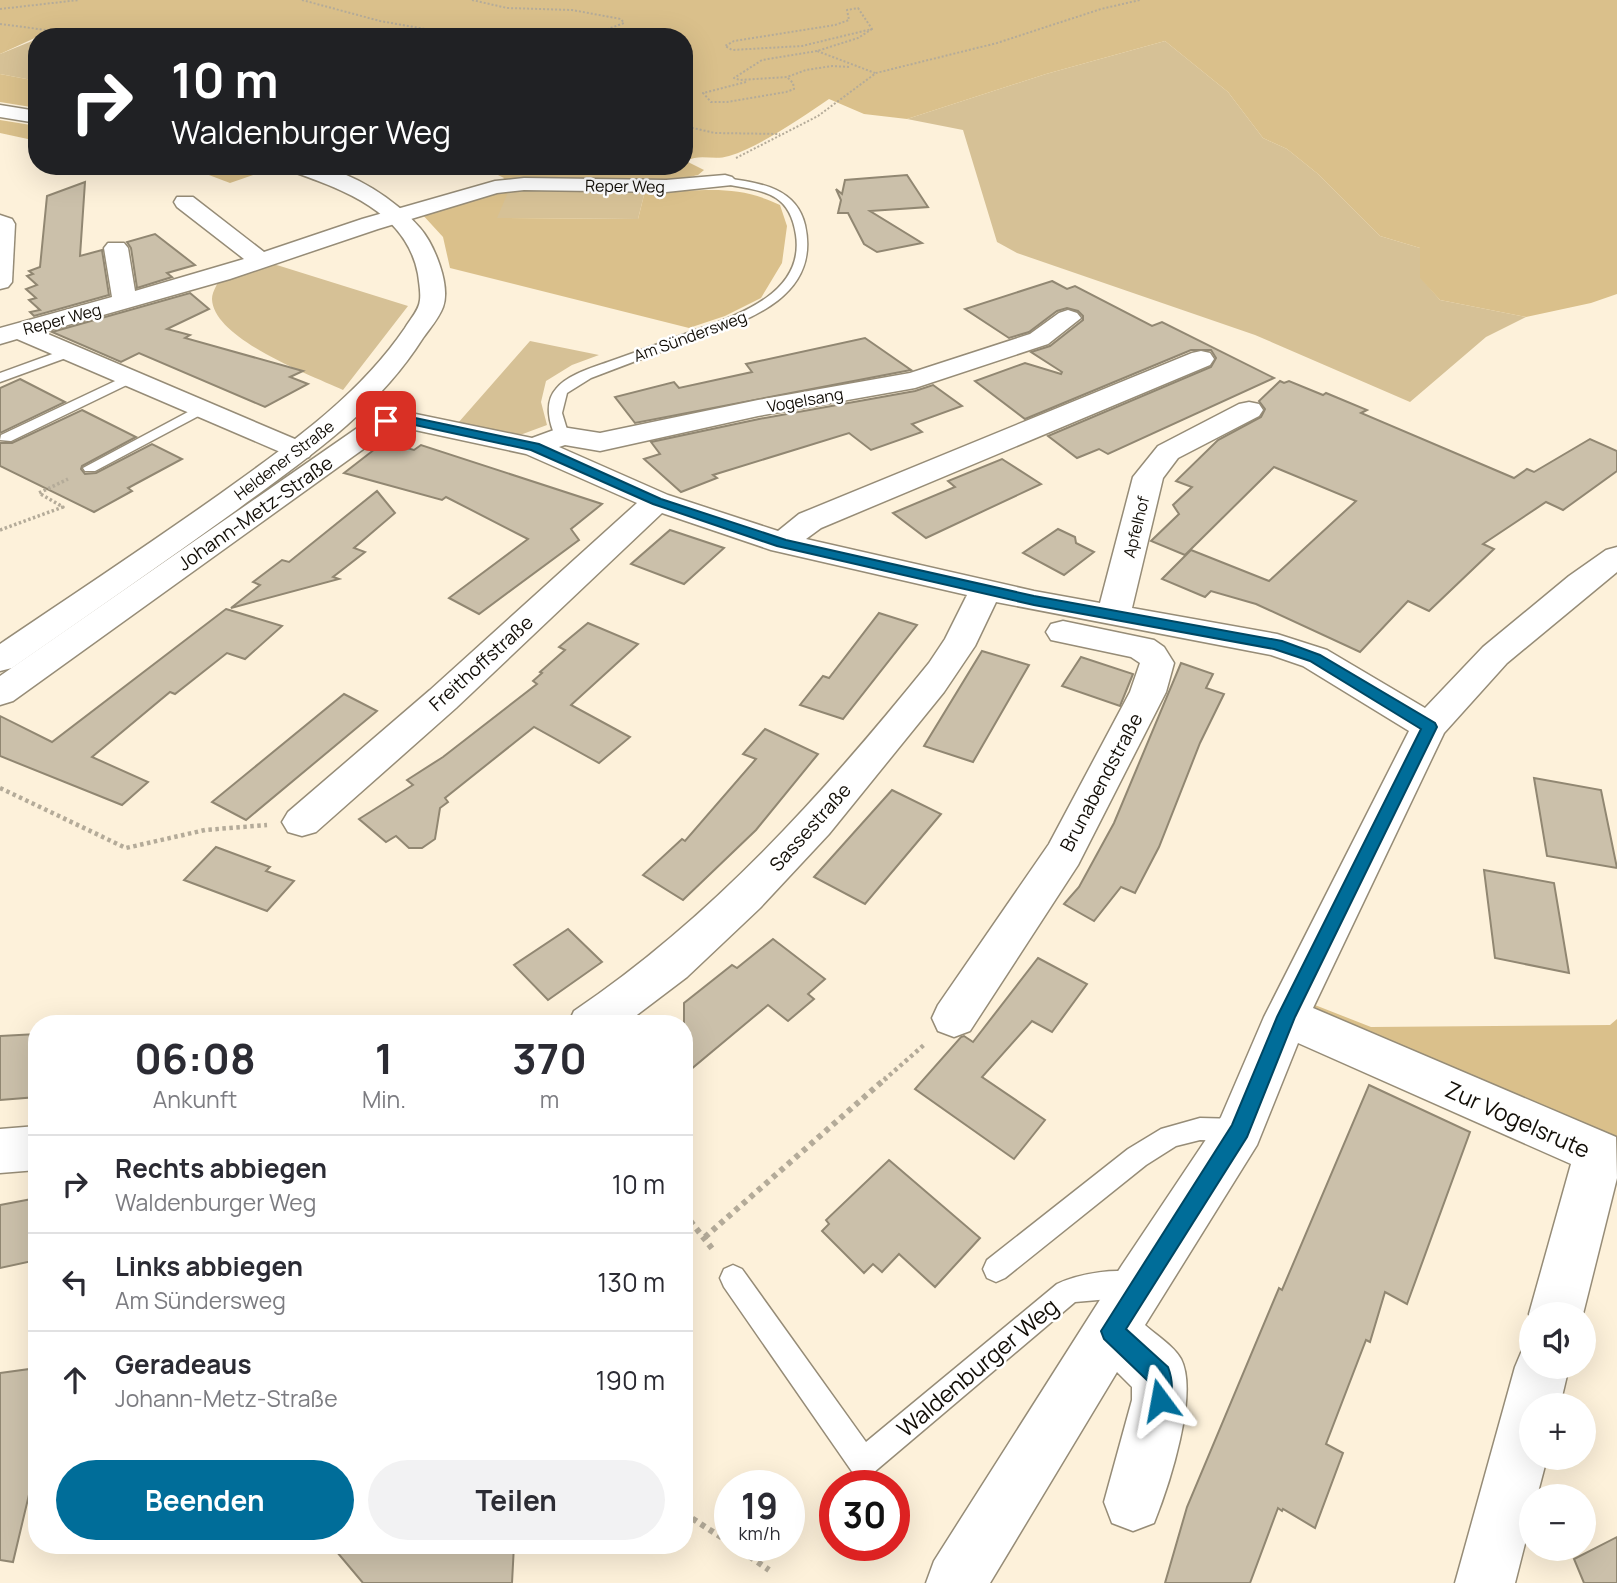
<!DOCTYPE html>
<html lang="de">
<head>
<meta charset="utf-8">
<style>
  body { margin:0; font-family:Manrope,sans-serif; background:#f2f2f3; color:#2b2b33; height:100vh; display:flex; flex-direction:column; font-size:26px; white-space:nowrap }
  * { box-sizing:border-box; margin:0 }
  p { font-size:23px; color:#7c7c81 }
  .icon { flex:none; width:38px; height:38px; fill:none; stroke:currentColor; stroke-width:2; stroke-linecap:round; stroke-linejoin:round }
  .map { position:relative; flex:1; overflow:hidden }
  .drawer { position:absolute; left:28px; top:1015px; width:665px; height:539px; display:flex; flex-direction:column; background:#fff; border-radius:28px; box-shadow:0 7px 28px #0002 }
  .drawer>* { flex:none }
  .top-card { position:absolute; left:28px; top:28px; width:665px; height:147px; border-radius:28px; box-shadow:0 7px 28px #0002; background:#202124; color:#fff; overflow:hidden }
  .buttons { position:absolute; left:1519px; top:1302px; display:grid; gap:14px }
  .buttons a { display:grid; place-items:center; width:77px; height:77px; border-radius:50%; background:#fff; box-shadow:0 7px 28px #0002; font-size:35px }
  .speed { position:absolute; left:714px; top:1470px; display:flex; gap:14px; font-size:35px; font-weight:700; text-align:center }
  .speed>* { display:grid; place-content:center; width:91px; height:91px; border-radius:50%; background:#fff; box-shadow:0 7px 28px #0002; line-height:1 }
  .speed small { font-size:18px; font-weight:400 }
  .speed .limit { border:10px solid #d22; background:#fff; color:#111 }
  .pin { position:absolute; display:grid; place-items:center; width:60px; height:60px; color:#fff; margin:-30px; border-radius:14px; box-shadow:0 4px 10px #0006 }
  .me { position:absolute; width:77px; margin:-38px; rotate:347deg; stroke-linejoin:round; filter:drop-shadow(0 0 5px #0008) }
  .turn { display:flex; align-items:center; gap:24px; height:147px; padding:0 28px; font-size:32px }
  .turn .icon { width:91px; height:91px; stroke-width:2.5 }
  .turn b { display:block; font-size:49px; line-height:60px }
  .eta { display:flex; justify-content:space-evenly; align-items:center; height:119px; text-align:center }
  .eta b { font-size:42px; font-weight:700; line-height:49px }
  .button { display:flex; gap:14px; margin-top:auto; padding:14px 28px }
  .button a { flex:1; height:80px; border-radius:42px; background:#006d99; color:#fff; font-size:28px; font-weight:700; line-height:80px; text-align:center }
  .button a+a { background:#f2f2f3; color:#2b2b33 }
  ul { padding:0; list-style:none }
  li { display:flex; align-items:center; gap:21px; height:98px; padding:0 28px; border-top:2px solid #e1e1e2 }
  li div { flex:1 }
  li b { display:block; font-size:26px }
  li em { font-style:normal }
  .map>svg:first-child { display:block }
</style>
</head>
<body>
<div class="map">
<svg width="1617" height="1583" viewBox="0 0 1617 1583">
  <rect width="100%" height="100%" fill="#fdf1da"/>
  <!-- green -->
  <g fill="#d6c196">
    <polygon points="37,39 37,81 0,74 0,54"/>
    <polygon points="1165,41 1228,92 1263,138 1287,149 1318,174 1380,236 1420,248 1421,278 1440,300 1526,317 1486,337 1410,402 1255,335 1017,253 997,242 963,130 907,119 1046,74"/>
    <polygon points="508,190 645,191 638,219 496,218"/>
    <path d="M261,261L280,266L408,306L343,390C311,375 213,339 212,299C212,291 219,282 222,274Z"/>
    <polygon points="530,341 599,355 572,365 546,381 541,402 547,425 520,435 458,423"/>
  </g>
  <!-- forest -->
  <g fill="#dac08b" fill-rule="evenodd">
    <path d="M0,0H1617V294L1591,303L1526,317L1440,300L1420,278V248L1380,236L1318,174L1287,149L1263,138L1228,92L1165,41L1046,74L907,119L864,114L829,99C801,118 761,146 729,156C713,161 701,153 686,161L704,170L698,175L676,180L685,191C722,189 746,189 780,205L787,226L782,263L761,298L725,316L689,328L450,268L443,237L421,213L492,193L504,178L480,166H684V37H37L0,54ZM509,190L645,191L638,219L497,218Z"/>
    <polygon points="0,74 37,81 37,108 0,102"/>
    <polygon points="0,120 37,126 37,141 0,133"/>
    <polygon points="185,166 265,166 273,168 230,183"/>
    <polygon points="1297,998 1371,1027 1610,1025 1617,1019 1617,1161 1286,1017"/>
  </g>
  <!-- building -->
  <g fill="#cbc0aa" stroke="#918772" stroke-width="2">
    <polygon points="907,175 928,207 870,211 922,243 877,252 864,244 848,213 838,213 841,200 836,189 842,194 845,180"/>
    <polygon points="85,182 80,256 102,250 109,295 34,316 30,312 40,310 29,300 36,298 26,289 37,285 27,276 33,274 29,271 40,267 47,196"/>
    <polygon points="155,234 195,265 167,273 172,277 137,288 131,248 127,242"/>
    <polygon points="1052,281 1067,289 1075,286 1152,326 1162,322 1274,378 1108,454 1099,449 1077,458 1048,436 1211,367 1216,358 1211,350 1191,350 1025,419 975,381 1025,363 1061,374 1062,372 1031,352 1050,346 1083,320 1083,316 1078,311 1067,308 1057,311 1029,332 1009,338 965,309"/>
    <polygon points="190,293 209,309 167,329 190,335 185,338 303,371 290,377 308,384 265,407 139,353 121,362 52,332"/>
    <polygon points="865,338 911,370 635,423 615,397 674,382 679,388 752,372 746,364"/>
    <polygon points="20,379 65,402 0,433 0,388"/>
    <polygon points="1280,381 1284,383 1289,381 1323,395 1326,393 1367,410 1361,413 1514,478 1527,469 1534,472 1590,439 1617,451 1617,471 1563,510 1546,502 1483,544 1494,549 1429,611 1408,601 1360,652 1256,604 1211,591 1205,597 1162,579 1191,550 1269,581 1356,501 1274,467 1185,555 1151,541 1179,514 1173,505 1192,487 1176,481 1218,440 1261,417 1265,409 1259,401"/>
    <polygon points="933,385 962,406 912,424 922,432 871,450 849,433 713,475 717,478 681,492 644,459 660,454 651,442 759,419 915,391"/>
    <polygon points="82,410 136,437 82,466 81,469 85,474 96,473 152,444 182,459 128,488 132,491 94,512 0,466 0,443 12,443"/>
    <polygon points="384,442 414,450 421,445 602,504 571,529 579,540 479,614 449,598 528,539 446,497 442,500 344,473"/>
    <polygon points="1002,459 1041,484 926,538 893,513 955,487 948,481"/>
    <polygon points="377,491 395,513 354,548 365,552 333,577 339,579 231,608 260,585 253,582 282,560 289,562"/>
    <polygon points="1058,529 1075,537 1076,543 1094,552 1064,575 1023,553"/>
    <polygon points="670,530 724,548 684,584 631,564"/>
    <polygon points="226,609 282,626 245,659 227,653 175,694 170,692 92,757 148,782 122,805 0,756 0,716 52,742"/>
    <polygon points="879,613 917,625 843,719 800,705 823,676 829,678"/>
    <polygon points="588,623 638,644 571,705 630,737 599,763 534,727 445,798 448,802 440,808 435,839 422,848 409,848 396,836 386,842 359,819 413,785 407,780 443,757 537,684 533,681 542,673 540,672 565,650 559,647"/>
    <polygon points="982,651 1029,665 973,762 924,746"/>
    <polygon points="1081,657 1133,674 1120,706 1062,686"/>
    <polygon points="1181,663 1213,674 1206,688 1224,694 1200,743 1159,847 1135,893 1121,887 1094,921 1064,904 1079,887 1114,823"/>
    <polygon points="344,694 377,711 246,820 212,802"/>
    <polygon points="765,729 818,754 756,830 683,900 643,875 682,839 685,841 756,759 743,754"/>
    <polygon points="1534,778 1601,790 1617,868 1547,856"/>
    <polygon points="892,790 941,814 865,904 814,877"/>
    <polygon points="216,847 270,867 266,871 294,881 267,911 184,880"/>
    <polygon points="1484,870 1554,883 1569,973 1495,958"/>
    <polygon points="568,929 602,962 548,1000 514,965"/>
    <polygon points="773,939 825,979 808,994 814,999 788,1021 768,1005 684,1075 684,1003 732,965 737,968"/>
    <polygon points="1038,958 1087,984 1052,1032 1032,1021 982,1077 1045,1120 1014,1159 915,1089 961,1037 964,1036 973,1042"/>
    <polygon points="37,1034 37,1097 0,1100 0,1036"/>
    <polygon points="1369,1085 1470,1132 1407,1304 1385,1292 1370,1342 1366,1340 1326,1444 1343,1453 1315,1528 1283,1509 1282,1511 1278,1508 1250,1583 1165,1583 1187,1507 1279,1288 1282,1290"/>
    <polygon points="889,1160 980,1238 935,1287 899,1254 882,1272 873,1264 864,1273 822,1231 829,1224 826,1220"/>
    <polygon points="37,1198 37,1260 0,1268 0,1205"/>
    <polygon points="37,1368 37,1461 13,1562 0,1560 0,1373"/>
    <polygon points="1617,1537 1617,1583 1584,1583 1574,1559"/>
    <polygon points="331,1545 514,1545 512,1583 363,1583"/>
  </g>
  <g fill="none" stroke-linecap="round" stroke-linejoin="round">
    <!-- service casing -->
    <g stroke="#968c77" stroke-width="3">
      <g id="service">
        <path d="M725,178C759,183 796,187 805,225C822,301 739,323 686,342C654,354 622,366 591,378L567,393L562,413L569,436L567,439H557C549,425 544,402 556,389C567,375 591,368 608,362C634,353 661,343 688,333C732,317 805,296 796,235C789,188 759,192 721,183V179Z"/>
        <polygon points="69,348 74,349 74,355 0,382 0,373"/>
        <polygon points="130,374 137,378 135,381 11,441 0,440 1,435"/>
        <polygon points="201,405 208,409 206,412 95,471 85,471 83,468"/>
        <polygon points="1200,1118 1239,1119 1248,1122 1251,1130 1248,1138 1239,1141 1200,1140 1176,1146 1146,1165 1005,1278 996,1282 987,1278 983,1269 987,1260 1128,1149 1161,1129"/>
        <path d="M733,1265L742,1269L866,1442L1057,1284C1078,1274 1120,1266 1142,1275L1146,1284L1142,1293L1133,1297L1075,1302L873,1473L863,1477L853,1473L724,1287L720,1278L724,1269Z"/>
      </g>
    </g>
    <!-- minor casing -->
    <g stroke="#968c77" stroke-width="3">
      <g id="minor">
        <polygon points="725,175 732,177 736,181 732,185 666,192 524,190 497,193 378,229 230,279 43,332 309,445 313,451 309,457 299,460 17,339 0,344 0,328 112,297 104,248 108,243 124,243 128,248 135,291 244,259 177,207 174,202 177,197 193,197 264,252 362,219 495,181 524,178 666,180"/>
        <polygon points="0,215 12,219 15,224 12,282 8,287 0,289"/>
        <path d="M1068,310L1077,313L1081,318L1048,344L915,388L758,416L600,451L565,445L559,447L668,495L778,531L799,514L1192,353L1201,351L1210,353L1214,359L1210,365L821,528L806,539L1034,591L1100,603L1133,477L1158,446L1239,404L1249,402L1259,404L1263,410L1259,416L1178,458L1163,478L1132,608L1277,634L1327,650L1425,708L1483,647L1569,576L1606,550L1617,547V572L1507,663L1444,733L1313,1008L1616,1137L1617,1178L1583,1314H1531V1319L1529,1314L1571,1164L1298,1043L1257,1145L1145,1325C1156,1335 1174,1346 1181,1359C1199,1394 1169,1486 1154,1523L1133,1531L1112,1523L1104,1502L1132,1400V1387L1117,1372L990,1583H926L934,1561L1122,1265L1221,1117L1264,1017L1409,731L1303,666L1271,655L996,602L975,646L944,692L829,834L760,908L687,977L625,1024H568L574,1011C713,917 824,793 929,663L945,639L967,595L771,550L662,513L456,708L316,832L302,836L288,832L282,822L288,812L430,690L637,503L526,454L401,427L387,432L13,701L0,705V676L376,415L401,411L532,438L562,427L600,433L758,400L910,373L1030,334L1059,313Z"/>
        <polygon points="1063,621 1154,640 1164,647 1174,663 1166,692 1078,865 970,1031 954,1037 938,1031 932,1018 938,1005 1049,844 1130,692 1140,663 1131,657 1051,640 1046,632 1051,624"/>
        <polygon points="37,1126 37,1170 0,1173 0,1129"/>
        <polygon points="1531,1344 1531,1367 1569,1367 1560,1405 1531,1405 1531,1458 1547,1458 1537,1496 1531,1496 1531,1520 1515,1583 1455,1583 1515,1367 1523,1348"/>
      </g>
    </g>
    <!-- secondary casing -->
    <g stroke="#968c77" stroke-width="3">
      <g id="secondary">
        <polygon points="0,105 37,111 37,123 0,117"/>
        <path d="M285,166C295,166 307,165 317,166C354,173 395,199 420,228C434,244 451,285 443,307C439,318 430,328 423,338C377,411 306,459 238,509C163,563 88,615 12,668L0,671V644C74,594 148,545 220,494C288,445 357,398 405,328C410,319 419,311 420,300C421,292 419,282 418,274C406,211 342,189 288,170Z"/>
      </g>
    </g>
    <!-- path-far3 -->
    <g stroke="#b4ab99" stroke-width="2" stroke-dasharray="2 2" stroke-linecap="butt">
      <polyline points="302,0 380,21 470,37"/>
      <polyline points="472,0 507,8 572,10 621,19 624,23 587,37"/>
      <polygon points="858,8 872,29 802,46 732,50 725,46 734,41 835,25 849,20 847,10"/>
      <polyline points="0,9 79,0"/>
      <polyline points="0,24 100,37"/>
      <polyline points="872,29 858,38 817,51 875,73"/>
      <polyline points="817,51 762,60 734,78 740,80 787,77 806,70 832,66 850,67"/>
      <polyline points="746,82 703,93 711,102 727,102 786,92 794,89 793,83 787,77"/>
      <polyline points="684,96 688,98 687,104 684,105"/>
      <polyline points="684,126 715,133 780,134"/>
      <polyline points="736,158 818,116 876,73 997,43 1101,9 1140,0"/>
    </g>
    <!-- path-far2 -->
    <polyline stroke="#b4ab99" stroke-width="3.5" stroke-dasharray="2.5 2.5" stroke-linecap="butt" points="0,530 63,507 39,493 68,479"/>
    <!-- path-far1 -->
    <g stroke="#b4ab99" stroke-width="4.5" stroke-dasharray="3.5 3.5" stroke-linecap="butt">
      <polyline points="0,788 126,848 205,830 267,825"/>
      <polyline points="884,1080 925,1044"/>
    </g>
    <!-- path -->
    <g stroke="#b4ab99" stroke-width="6" stroke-dasharray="5 5" stroke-linecap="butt">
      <polyline points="684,1213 714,1251"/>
      <polyline points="705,1237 886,1078"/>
      <polyline points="684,1513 730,1543"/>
      <polyline points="733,1545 769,1570"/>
    </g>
    <!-- service -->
    <use href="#service" fill="#fff" fill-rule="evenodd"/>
    <!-- minor -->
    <use href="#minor" fill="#fff" fill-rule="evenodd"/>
    <!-- secondary -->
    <use href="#secondary" fill="#fff" fill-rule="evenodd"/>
  </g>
  <!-- route -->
  <path fill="#006d99" stroke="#004763" stroke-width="2" d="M401,415L539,444L661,499L786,540L1034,596L1282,641L1320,655L1435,723L1437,727L1295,1017L1247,1137L1126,1329L1168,1367C1173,1380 1173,1395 1168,1408L1160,1411L1152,1408L1149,1400L1148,1381L1104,1339L1101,1331L1232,1125L1277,1017L1421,729L1310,661L1274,649L1034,605L777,546L653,504L531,450L401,422L386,424L381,421Z"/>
  <g text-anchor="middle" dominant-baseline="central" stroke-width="5" stroke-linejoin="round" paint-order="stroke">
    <!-- far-street labels -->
    <g font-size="16" fill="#120e07" stroke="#fff">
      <text transform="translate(625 186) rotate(1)">Reper Weg</text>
      <text transform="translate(62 319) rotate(-15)">Reper Weg</text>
      <text transform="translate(690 336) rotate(-20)">Am Sündersweg</text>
      <text transform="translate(805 400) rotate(-10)">Vogelsang</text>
      <text transform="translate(284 460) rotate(-37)">Heldener Straße</text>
      <text transform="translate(1136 527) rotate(-76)">Apfelhof</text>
    </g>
    <!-- street labels -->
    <g font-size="19" fill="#120e07" stroke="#fff">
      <text transform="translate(255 513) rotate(-35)">Johann-Metz-Straße</text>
      <text transform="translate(481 663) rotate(-42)">Freithoffstraße</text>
      <text transform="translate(1101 782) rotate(-62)">Brunabendstraße</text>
      <text transform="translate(810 827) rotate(-48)">Sassestraße</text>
    </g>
    <!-- near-street labels -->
    <g font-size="23" fill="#120e07" stroke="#fff">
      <text transform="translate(1518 1119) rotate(24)">Zur Vogelsrute</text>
      <text transform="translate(977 1367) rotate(-40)">Waldenburger Weg</text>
    </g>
  </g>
</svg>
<div class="buttons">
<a><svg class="icon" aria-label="sound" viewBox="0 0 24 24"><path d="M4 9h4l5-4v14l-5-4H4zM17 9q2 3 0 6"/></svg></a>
<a>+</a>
<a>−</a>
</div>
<div class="speed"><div>19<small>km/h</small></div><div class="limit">30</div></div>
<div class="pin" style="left:386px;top:421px;background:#d93025"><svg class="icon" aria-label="arrive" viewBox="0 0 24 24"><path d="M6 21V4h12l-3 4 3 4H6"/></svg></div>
<svg class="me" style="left:1160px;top:1400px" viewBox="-20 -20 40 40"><path d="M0-17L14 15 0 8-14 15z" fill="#006d99" stroke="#fff" stroke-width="4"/></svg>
<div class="top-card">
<div class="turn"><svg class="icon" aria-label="right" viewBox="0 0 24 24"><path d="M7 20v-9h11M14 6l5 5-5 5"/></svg><div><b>10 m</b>Waldenburger Weg</div></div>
</div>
<section class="drawer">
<div class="eta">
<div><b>06:08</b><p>Ankunft</p></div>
<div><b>1</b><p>Min.</p></div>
<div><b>370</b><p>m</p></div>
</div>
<ul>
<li><svg class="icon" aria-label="right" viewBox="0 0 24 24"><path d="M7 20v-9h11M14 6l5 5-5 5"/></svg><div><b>Rechts abbiegen</b><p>Waldenburger Weg</p></div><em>10 m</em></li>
<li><svg class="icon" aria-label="left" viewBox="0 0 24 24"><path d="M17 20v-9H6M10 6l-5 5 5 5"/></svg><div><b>Links abbiegen</b><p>Am Sündersweg</p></div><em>130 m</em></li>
<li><svg class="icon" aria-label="ahead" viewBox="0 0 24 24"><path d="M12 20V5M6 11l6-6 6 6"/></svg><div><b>Geradeaus</b><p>Johann-Metz-Straße</p></div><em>190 m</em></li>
</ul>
<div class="button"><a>Beenden</a><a>Teilen</a></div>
</section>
</div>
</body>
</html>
